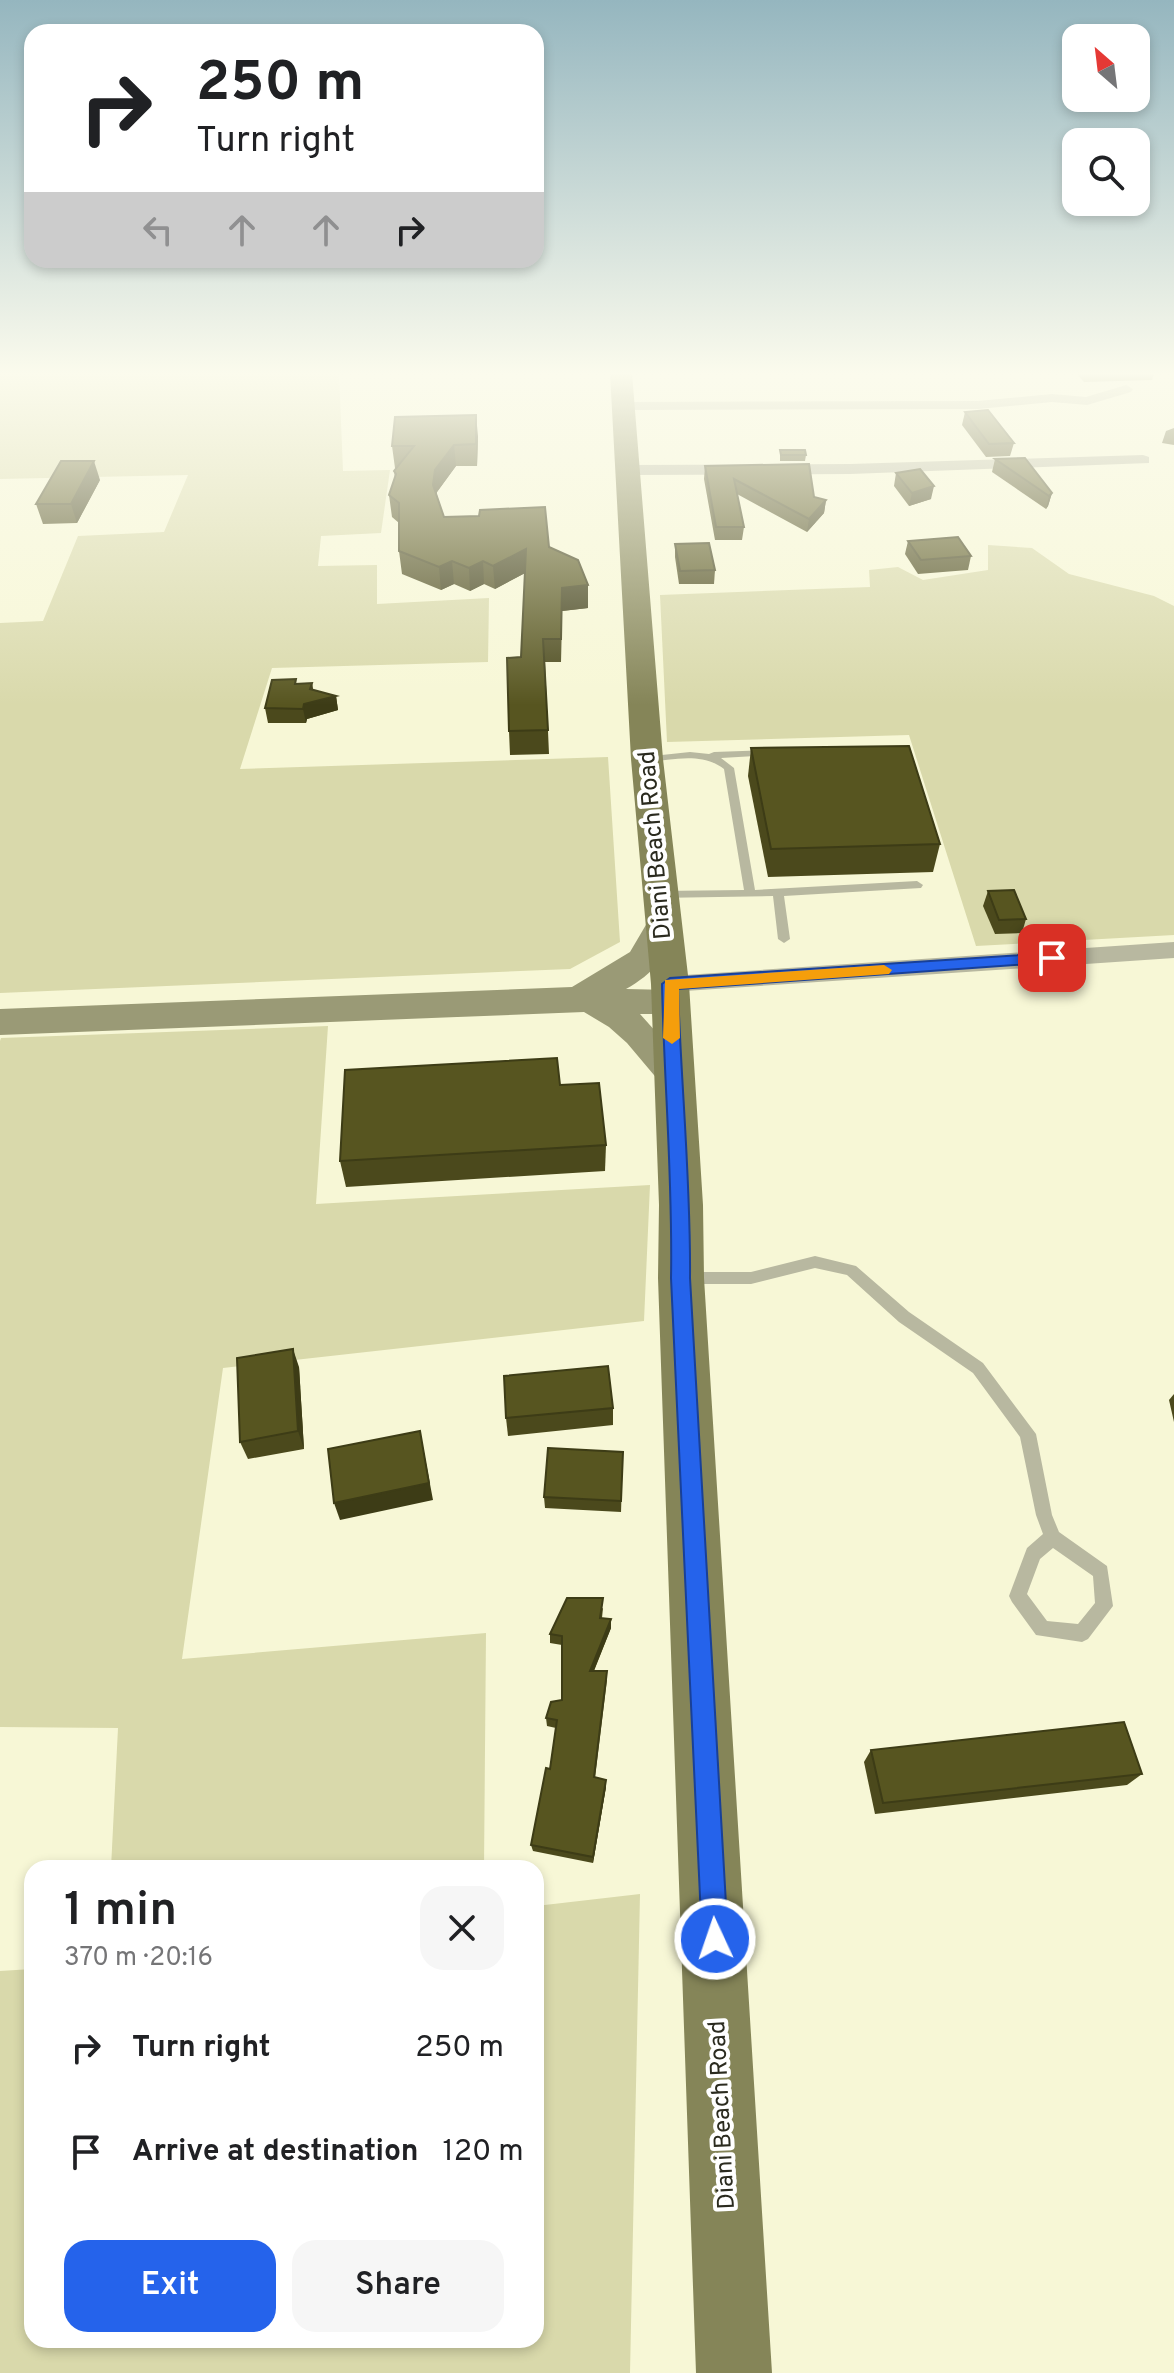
<!DOCTYPE html>
<html lang="en">
<head>
<meta charset="utf-8">
<style>
  body { margin:0; font-family:Overpass,sans-serif; background:#f6f6f6; color:#202124; height:100vh; display:flex; flex-direction:column; font-size:30px; white-space:nowrap }
  * { box-sizing:border-box; margin:0 }
  p { font-size:26px; color:#757577 }
  .icon { flex:none; width:44px; height:44px; fill:none; stroke:currentColor; stroke-width:2; stroke-linecap:round; stroke-linejoin:round }
  .map { position:relative; flex:1; overflow:hidden }
  .panel { position:absolute; left:24px; top:1860px; width:520px; height:488px; display:flex; flex-direction:column; background:#fff; border-radius:24px; box-shadow:0 4px 12px #0003 }
  .panel>* { flex:none }
  .hud { position:absolute; left:24px; top:24px; width:520px; height:244px; border-radius:24px; box-shadow:0 4px 12px #0003; background:#fff; color:#202124; overflow:hidden }
  .needle { width:52px; rotate:332deg }
  .controls { position:absolute; left:1062px; top:24px; display:grid; gap:16px }
  .controls a { display:grid; place-items:center; width:88px; height:88px; border-radius:16px; background:#fff; box-shadow:0 4px 12px #0003; font-size:40px }
  .pin { position:absolute; display:grid; place-items:center; width:68px; height:68px; color:#fff; margin:-34px; border-radius:16px; box-shadow:0 4px 12px #0006 }
  .me { position:absolute; width:88px; margin:-44px; rotate:357deg; stroke-linejoin:round; filter:drop-shadow(0 0 6px #0008) }
  .turn { display:flex; align-items:center; gap:28px; height:168px; padding:0 40px; font-size:36px }
  .turn .icon { width:104px; height:104px; stroke-width:2.5 }
  .turn b { display:block; font-size:56px; line-height:68px }
  .lanes { display:flex; align-items:center; height:76px; padding:0 40px; background:#0003; justify-content:center; gap:40px; direction:ltr }
  .lanes .off { opacity:.35 }
  .round { display:grid; place-items:center; flex:none; width:84px; height:84px; border-radius:24px; background:#f6f6f6 }
  .summary { display:flex; align-items:center; justify-content:space-between; height:136px; padding:0 40px }
  h1 { font-size:48px; font-weight:600; line-height:60px }
  .button { display:flex; gap:16px; margin-top:auto; padding:16px 40px }
  .button a { flex:1; height:92px; border-radius:24px; background:#2563eb; color:#fff; font-size:32px; font-weight:600; line-height:92px; text-align:center }
  .button a+a { background:#f6f6f6; color:#202124 }
  ul { padding:0; list-style:none }
  li { display:flex; align-items:center; gap:24px; height:104px; padding:0 40px }
  li div { flex:1 }
  li b { display:block; font-size:30px }
  li em { font-style:normal }
  .map>svg:first-child { display:block }
</style>
</head>
<body>
<div class="map">
<svg width="1174" height="2373" viewBox="0 0 1174 2373">
  <rect width="100%" height="100%" fill="#f7f7d6"/>
  <!-- green -->
  <g fill="#d9d9ab">
    <polygon points="0,373 339,373 343,471 390,470 381,533 321,536 318,566 377,565 377,604 489,598 488,662 272,668 240,769 608,757 620,942 570,969 0,993 0,623 43,621 78,536 164,532 188,475 0,479"/>
    <polygon points="988,545 1032,548 1069,574 1154,596 1174,606 1174,935 976,946 909,735 667,742 660,595 870,587 869,570 898,567 923,580 988,570"/>
    <polygon points="328,1026 316,1204 650,1185 644,1321 223,1368 182,1659 486,1633 484,1868 111,1868 118,1728 0,1727 0,1041 1,1038"/>
    <polygon points="640,1894 630,2373 0,2373 0,1971 32,1969 32,2340 536,2340 536,1906"/>
  </g>
  <g fill="none" stroke-linecap="round" stroke-linejoin="round">
    <!-- lane -->
    <g fill="#b8b8a0" fill-rule="evenodd">
      <path d="M769,750L774,753L773,755L721,758L734,768L755,890L917,881L923,885L921,888L784,896L790,939L784,943L778,939L773,896L657,898L655,895L661,891L744,890L724,769C702,752 673,760 647,762L643,761V757L690,752L709,754L714,752Z"/>
      <path d="M815,1256L856,1266L909,1312L983,1363L1036,1434L1052,1515L1059,1532L1107,1566L1113,1606L1088,1639L1082,1642L1036,1635L1012,1602L1009,1596L1027,1548L1043,1534L1036,1515L1020,1437L973,1373L899,1322L847,1275L815,1268L751,1284H685L680,1282L678,1278L680,1274L685,1272H751ZM1053,1548L1093,1576L1095,1603L1078,1624L1047,1621L1027,1594L1040,1559Z"/>
    </g>
    <!-- street -->
    <g fill="#b8b8a0" fill-rule="evenodd">
      <polygon points="1126,385 1133,389 1131,392 1087,405 1052,402 978,409 624,410 617,406 624,402 978,401 1052,394 1086,397"/>
      <polygon points="1143,455 1149,457 1149,463 850,474 628,475 620,470 628,465 850,464"/>
      <polygon points="1174,942 1174,958 670,992 661,990 658,984 661,978 670,976"/>
    </g>
    <!-- secondary -->
    <path fill="#9a9a76" fill-rule="evenodd" d="M662,915L674,918L679,926C669,955 653,974 626,989L670,990L683,993L688,1002L683,1011L670,1014H640L691,1071L685,1081L672,1085L659,1081L627,1043L609,1027L584,1012L0,1035V1009L572,987L630,952L650,918Z"/>
    <!-- primary -->
    <polygon fill="#858558" fill-rule="evenodd" points="610,373 632,373 663,759 689,984 703,1205 704,1278 772,2373 696,2373 658,1278 659,1205 651,984 631,759"/>
  </g>
  <!-- wall -->
  <g fill="#4b491c">
    <polygon points="1076,373 1154,373 1152,380 1084,382"/>
    <polygon points="965,412 1014,443 1010,456 986,457 962,425"/>
    <polygon points="1174,428 1174,445 1162,443 1166,431"/>
    <polygon points="478,436 477,466 456,466 437,492 437,495 444,517 549,547 588,608 562,611 561,662 545,662 549,754 510,755 509,731 521,657 525,573 495,589 484,584 470,591 454,584 441,590 402,574 399,551 399,523 392,517 389,495 395,478 394,471 396,468 395,468 392,446"/>
    <polygon points="780,450 806,455 805,461 780,461"/>
    <polygon points="995,459 1052,493 1048,506 1046,509 992,472"/>
    <polygon points="705,466 826,500 824,513 807,532 737,494 744,527 742,540 715,540 704,479"/>
    <polygon points="896,473 931,499 909,506 894,486"/>
    <polygon points="100,480 77,523 43,524 36,504"/>
    <polygon points="908,541 971,556 968,570 918,574 905,554"/>
    <polygon points="675,544 715,570 714,584 679,584 675,557"/>
    <polygon points="312,683 313,690 336,696 338,710 307,719 306,723 268,723 265,708 296,684"/>
    <polygon points="751,748 940,844 933,872 768,877 748,776"/>
    <polygon points="988,891 1026,919 1022,933 995,934 983,906"/>
    <polygon points="560,1085 606,1145 605,1171 346,1187 340,1161"/>
    <polygon points="299,1367 304,1449 248,1459 240,1442"/>
    <polygon points="1174,1394 1174,1422 1169,1400"/>
    <polygon points="613,1408 613,1425 508,1436 506,1418"/>
    <polygon points="623,1452 621,1512 545,1508 544,1497"/>
    <polygon points="603,1608 602,1618 611,1628 594,1671 607,1680 595,1778 606,1787 593,1863 533,1851 531,1845 550,1769 556,1728 547,1726 546,1718 562,1700 562,1645 550,1643 550,1634"/>
    <polygon points="871,1750 1142,1774 1127,1785 875,1814 864,1762"/>
  </g>
  <!-- shaded-wall -->
  <g fill="#3d3c16">
    <polygon points="476,415 478,436 477,466 476,444"/>
    <polygon points="454,445 456,466 437,492 435,507 433,485 435,470"/>
    <polygon points="94,461 100,480 77,523 71,504"/>
    <polygon points="934,486 931,499 909,506 912,493"/>
    <polygon points="1052,493 1048,506 1046,509 1049,496"/>
    <polygon points="826,500 824,513 807,532 809,519"/>
    <polygon points="526,549 527,572 495,589 493,566"/>
    <polygon points="452,561 454,584 441,590 439,567"/>
    <polygon points="483,561 484,584 470,591 469,568"/>
    <polygon points="588,585 588,608 562,611 561,662 562,588"/>
    <polygon points="312,683 314,697 336,696 338,710 307,719 306,723 303,709"/>
    <polygon points="293,1349 299,1367 304,1449 298,1431"/>
    <polygon points="420,1431 433,1500 340,1520 334,1503"/>
    <polygon points="611,1619 611,1628 590,1680 590,1671"/>
    <polygon points="606,1780 606,1787 593,1863 593,1857"/>
  </g>
  <!-- building -->
  <g fill="#575520" stroke="#3d3c16" stroke-width="2">
    <polygon points="988,410 1014,443 989,444 965,412"/>
    <polygon points="476,415 476,444 454,445 435,470 433,485 444,517 479,516 480,510 545,507 549,547 578,560 588,585 562,588 561,639 543,639 548,730 509,731 507,658 521,657 526,549 493,566 483,561 469,568 452,561 439,567 399,551 399,503 389,495 396,474 394,471 414,446 392,446 395,417"/>
    <polygon points="780,450 805,450 806,455 781,455"/>
    <polygon points="1025,458 1052,493 1049,496 995,459"/>
    <polygon points="61,461 94,461 71,504 36,504"/>
    <polygon points="809,464 814,497 826,500 809,519 734,479 744,527 716,527 705,466"/>
    <polygon points="920,469 934,486 912,493 896,473"/>
    <polygon points="958,537 971,556 921,560 908,541"/>
    <polygon points="709,543 715,570 680,571 675,544"/>
    <polygon points="296,679 295,684 312,683 310,689 336,696 304,704 303,709 265,708 272,680"/>
    <polygon points="909,746 940,844 771,849 751,748"/>
    <polygon points="1014,890 1026,919 999,920 988,891"/>
    <polygon points="557,1058 560,1085 599,1083 606,1145 340,1161 345,1070"/>
    <polygon points="293,1349 298,1431 240,1442 237,1358"/>
    <polygon points="608,1366 613,1408 506,1418 504,1376"/>
    <polygon points="420,1431 429,1483 334,1503 328,1449"/>
    <polygon points="548,1448 623,1452 621,1501 544,1497"/>
    <polygon points="567,1598 603,1598 600,1618 611,1619 590,1671 607,1671 594,1777 606,1780 593,1857 531,1845 546,1768 550,1769 557,1720 546,1718 551,1702 562,1700 562,1636 550,1634"/>
    <polygon points="1124,1722 1142,1774 883,1803 871,1750"/>
  </g>
  <!-- sky -->
  <linearGradient id="sky" x2="0" y2="1"><stop stop-color="#95b6bf"/><stop offset="0.53" stop-color="#fbfbed"/><stop offset="1" stop-color="#fbfbed" stop-opacity="0"/></linearGradient>
  <rect width="1174" height="705" fill="url(#sky)"/>
  <!-- route -->
  <path fill="#2563eb" stroke="#184099" stroke-width="2" d="M1052,953L1058,955V962L678,989C681,1085 691,1181 690,1278L728,1939L724,1948L715,1952L706,1948L702,1939L671,1278C673,1180 664,1082 662,984L670,978Z"/>
  <!-- slow -->
  <polygon fill="#f59e0b" points="884,965 892,970 889,974 679,989 680,1038 672,1044 663,1038 665,980"/>
  <g text-anchor="middle" dominant-baseline="central" stroke-width="8" stroke-linejoin="round" paint-order="stroke">
    <!-- street labels -->
    <g font-size="24" fill="#2b2b1f" stroke="#fff">
      <text transform="translate(656 845) rotate(-95)">Diani Beach Road</text>
      <text transform="translate(723 2115) rotate(-93)">Diani Beach Road</text>
    </g>
  </g>
</svg>
<div class="controls">
<a><svg class="needle" viewBox="-14 -14 28 28"><path d="M0-13l5 13h-10z" fill="#e53935"/><path d="M0 13l5-13h-10z" fill="#757577"/></svg></a>
<a><svg class="icon" aria-label="search" viewBox="0 0 24 24"><circle cx="10" cy="10" r="6"/><path d="M15 15l6 6"/></svg></a>
</div>
<div class="pin" style="left:1052px;top:958px;background:#d93025"><svg class="icon" aria-label="arrive" viewBox="0 0 24 24"><path d="M6 21V4h12l-3 4 3 4H6"/></svg></div>
<svg class="me" style="left:715px;top:1939px" viewBox="-20 -20 40 40"><circle r="17" fill="#2563eb" stroke="#fff" stroke-width="3"/><path d="M0-11L8 9 0 5-8 9z" fill="#fff"/></svg>
<div class="hud">
<div class="turn"><svg class="icon" aria-label="right" viewBox="0 0 24 24"><path d="M7 20v-9h11M14 6l5 5-5 5"/></svg><div><b>250 m</b>Turn right</div></div>
<div class="lanes"><svg class="icon off" aria-label="left" viewBox="0 0 24 24"><path d="M17 20v-9H6M10 6l-5 5 5 5"/></svg><svg class="icon off" aria-label="ahead" viewBox="0 0 24 24"><path d="M12 20V5M6 11l6-6 6 6"/></svg><svg class="icon off" aria-label="ahead" viewBox="0 0 24 24"><path d="M12 20V5M6 11l6-6 6 6"/></svg><svg class="icon" aria-label="right" viewBox="0 0 24 24"><path d="M7 20v-9h11M14 6l5 5-5 5"/></svg></div>
</div>
<section class="panel">
<div class="summary"><div><h1>1 min</h1><p>370 m · 20:16</p></div><a class="round"><svg class="icon" aria-label="close" viewBox="0 0 24 24"><path d="M6 6l12 12M18 6L6 18"/></svg></a></div>
<ul>
<li><svg class="icon" aria-label="right" viewBox="0 0 24 24"><path d="M7 20v-9h11M14 6l5 5-5 5"/></svg><div><b>Turn right</b></div><em>250 m</em></li>
<li><svg class="icon" aria-label="arrive" viewBox="0 0 24 24"><path d="M6 21V4h12l-3 4 3 4H6"/></svg><div><b>Arrive at destination</b></div><em>120 m</em></li>
</ul>
<div class="button"><a>Exit</a><a>Share</a></div>
</section>
</div>
</body>
</html>
